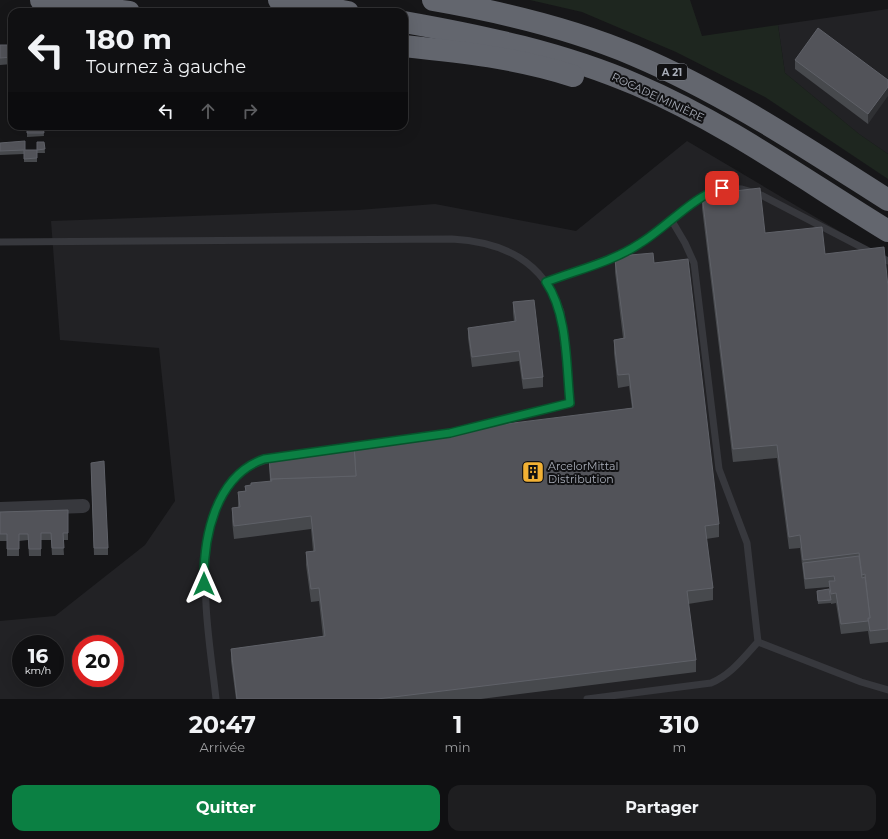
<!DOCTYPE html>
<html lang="fr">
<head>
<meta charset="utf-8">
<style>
  body { margin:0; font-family:Montserrat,sans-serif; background:#1e1e20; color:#f1f3f6; height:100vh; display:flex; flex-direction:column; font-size:15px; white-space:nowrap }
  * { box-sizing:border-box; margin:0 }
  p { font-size:13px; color:#9c9d9f }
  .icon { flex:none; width:22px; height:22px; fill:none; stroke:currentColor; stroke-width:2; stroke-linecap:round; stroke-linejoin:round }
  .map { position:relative; height:699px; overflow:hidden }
  .details { display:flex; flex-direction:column; background:#101012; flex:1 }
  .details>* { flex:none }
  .banner { position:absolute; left:8px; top:8px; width:400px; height:122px; border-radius:12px; box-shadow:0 4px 16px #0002,0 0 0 1px #303032; background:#101012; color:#f1f3f6; overflow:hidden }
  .speed { position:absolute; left:12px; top:635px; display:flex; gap:8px; font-size:20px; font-weight:700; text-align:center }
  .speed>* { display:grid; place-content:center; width:52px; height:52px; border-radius:50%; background:#101012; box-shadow:0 4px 16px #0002,0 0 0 1px #303032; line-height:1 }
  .speed small { font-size:10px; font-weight:400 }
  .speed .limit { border:6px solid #d22; background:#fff; color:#111 }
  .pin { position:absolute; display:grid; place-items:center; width:34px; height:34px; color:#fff; margin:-17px; border-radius:8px; box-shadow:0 2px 6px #0006 }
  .me { position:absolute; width:44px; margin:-22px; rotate:0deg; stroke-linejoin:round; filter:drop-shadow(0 0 3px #0008) }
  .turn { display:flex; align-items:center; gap:14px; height:84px; padding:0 12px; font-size:18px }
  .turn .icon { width:52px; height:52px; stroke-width:2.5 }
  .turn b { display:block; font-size:28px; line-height:34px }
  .lanes { display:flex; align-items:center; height:38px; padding:0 12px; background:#0003; justify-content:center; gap:20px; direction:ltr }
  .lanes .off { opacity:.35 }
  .eta { display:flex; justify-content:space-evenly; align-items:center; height:68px; text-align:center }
  .eta b { font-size:24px; font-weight:700; line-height:28px }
  .action { display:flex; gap:8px; margin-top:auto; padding:8px 12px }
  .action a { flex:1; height:46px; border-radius:12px; background:#0b8043; color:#fff; font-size:16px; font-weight:700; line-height:46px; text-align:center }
  .action a+a { background:#1e1e20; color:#f1f3f6 }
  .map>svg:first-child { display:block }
</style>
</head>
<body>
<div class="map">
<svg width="888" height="699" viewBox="0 0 888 699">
  <rect width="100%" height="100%" fill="#161618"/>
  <!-- built -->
  <g fill="#222225" fill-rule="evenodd">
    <polygon points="888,9 888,154 859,134 785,73 778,25"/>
    <path d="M687,141L888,260V699H0V621L55,616L145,545L175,501L159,348L60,340L51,221L358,210L435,204L576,231ZM21,644H55V678H21ZM81,644H115V678H81Z"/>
  </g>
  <!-- green -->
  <polygon fill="#1e261f" points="530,0 690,0 702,36 778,25 785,73 859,134 888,154 888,179 765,97 676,52 582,12"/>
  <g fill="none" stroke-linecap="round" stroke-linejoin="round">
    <!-- lane -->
    <g stroke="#37383d" stroke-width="7">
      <path d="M0,242L452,239C504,242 543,261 561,312L570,403L461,430"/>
      <polyline points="546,282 618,255 640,244 698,199 714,190 722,188 742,189 759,194 888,261"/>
      <polyline points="758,642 861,682 888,690"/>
      <path d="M216,699C209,630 176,472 277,458"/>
      <path d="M587,699L711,683C731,675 744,657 758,642L747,543L719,469L694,263L685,243L672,221"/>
    </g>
    <!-- street -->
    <polyline stroke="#37383d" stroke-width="14" points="0,509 83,506"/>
    <!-- highway -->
    <g stroke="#63666e" stroke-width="22">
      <polyline points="41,0 129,12"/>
      <polyline points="279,0 348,12"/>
      <path d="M433,0C502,12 570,28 634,55C724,93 806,148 888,200"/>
      <path d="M404,22C483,36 563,53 637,85C726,123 806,181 888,231"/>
      <path d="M404,46C461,52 518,58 573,76"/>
    </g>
  </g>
  <!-- wall -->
  <g fill="#47494d">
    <polygon points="0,45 12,45 12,64 0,65"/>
    <polygon points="795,60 888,80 868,124 795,69"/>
    <polygon points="27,126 43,126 44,136 27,137"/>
    <polygon points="44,142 45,153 37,153 37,162 24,162 24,154 0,155 0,143 25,150 37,150"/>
    <polygon points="702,195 765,233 825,254 888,287 888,642 870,644 868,631 841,634 836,603 831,604 831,603 818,604 817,591 829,589 829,587 805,589 800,548 789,549 777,458 733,462 702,208"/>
    <polygon points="615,260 654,263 719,524 719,537 706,539 713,588 713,600 688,604 696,660 696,672 481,699 236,699 231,661 231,649 323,637 319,601 311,602 306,565 306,552 313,551 311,529 234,539 232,521 232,508 238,507 238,492 245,491 245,486 251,485 270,481 269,466 269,457 632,408 629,386 618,388 614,353 614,340 623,338 615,272"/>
    <polygon points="513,302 543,377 543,387 523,389 519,361 472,367 468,338 468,328 514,322 513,312"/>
    <polygon points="91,469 108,548 108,555 94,555"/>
    <polygon points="68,510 68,540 63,540 64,555 52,555 51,540 41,540 41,556 29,556 28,540 19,541 19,556 7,556 7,541 0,541 0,512"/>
  </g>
  <!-- shaded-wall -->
  <polygon fill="#2f3033" points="888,87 888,96 868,124 868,114"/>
  <!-- building -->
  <g fill="#525359" stroke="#5f6168">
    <polygon points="818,28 888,80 888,87 868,114 795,60"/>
    <polygon points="0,45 12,45 12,57 0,58"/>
    <polygon points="27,126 43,126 44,133 27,133"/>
    <polygon points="25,141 25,150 37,150 37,158 24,159 24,150 0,151 0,143"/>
    <polygon points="37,142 44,142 45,149 37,150"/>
    <polygon points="760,188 765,233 822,227 825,254 884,247 888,287 888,629 870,631 868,618 870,618 865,574 862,575 859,553 803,560 800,535 789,537 777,445 733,449 702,195"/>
    <polygon points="653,253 654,263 688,259 719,524 705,526 713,588 687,591 696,660 377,699 237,699 231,649 325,636 319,588 311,589 306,552 315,551 311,516 234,526 232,508 240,507 238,492 246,491 245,486 251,485 251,483 272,481 271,479 356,476 354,443 633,408 629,374 618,375 614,340 625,338 615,260 619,256"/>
    <polygon points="534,300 543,377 523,379 519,351 472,357 468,328 516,321 513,302"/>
    <polygon points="354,446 356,476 271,479 271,481 269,457"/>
    <polygon points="104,461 108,548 94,548 91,463"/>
    <polygon points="68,510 68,533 63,533 64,548 52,548 51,533 41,533 41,549 29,549 28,534 19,534 19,549 7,549 7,534 0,534 0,512"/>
    <polygon points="859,556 862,578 865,577 870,618 868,618 868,621 841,624 836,593 831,594 829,581 835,581 834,576 805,579 803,563"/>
    <polygon points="829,589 831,600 818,601 817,591"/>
  </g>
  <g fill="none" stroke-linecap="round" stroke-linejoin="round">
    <!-- route casing -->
    <g stroke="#07532c" stroke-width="10">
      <path id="route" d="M204,584C203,538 215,476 264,459L450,433L570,403C566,364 568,315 546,282C577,270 612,262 639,244C666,228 693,196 722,188"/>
    </g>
    <!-- route -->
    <use href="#route" stroke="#0b8043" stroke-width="7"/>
  </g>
  <!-- icons -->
  <defs>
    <g id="building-square" transform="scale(1.15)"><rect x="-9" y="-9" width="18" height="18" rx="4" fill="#f2b134" stroke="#111113"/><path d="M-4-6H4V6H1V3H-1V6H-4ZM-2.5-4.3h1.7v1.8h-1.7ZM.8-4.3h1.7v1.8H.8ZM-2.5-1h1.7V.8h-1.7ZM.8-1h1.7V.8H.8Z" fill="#111"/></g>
  </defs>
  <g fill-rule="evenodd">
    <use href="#building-square" x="533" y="472"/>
  </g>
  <g text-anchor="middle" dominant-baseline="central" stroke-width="4" stroke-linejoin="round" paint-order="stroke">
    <!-- shield labels -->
    <rect fill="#111113" stroke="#7b7e86" stroke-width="1" x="657" y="64" width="30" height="16" rx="3"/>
    <g font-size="10" font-weight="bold" fill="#a8adb8">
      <text x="672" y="72">A 21</text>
    </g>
    <!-- street labels -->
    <g font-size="11" fill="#a8adb8" stroke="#111113">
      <text transform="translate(658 97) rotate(25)">ROCADE MINIÈRE</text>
    </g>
    <!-- poi labels -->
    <g font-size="11" fill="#a8adb8" stroke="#111113" text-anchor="start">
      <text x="548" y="466">ArcelorMittal<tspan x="548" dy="13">Distribution</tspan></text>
    </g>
  </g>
</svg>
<div class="speed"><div>16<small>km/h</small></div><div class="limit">20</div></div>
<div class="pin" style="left:722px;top:188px;background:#d93025"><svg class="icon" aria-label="arrive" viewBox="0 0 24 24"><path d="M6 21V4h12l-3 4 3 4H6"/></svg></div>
<svg class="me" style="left:204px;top:584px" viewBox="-20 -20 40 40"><path d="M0-17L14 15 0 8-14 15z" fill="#0b8043" stroke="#fff" stroke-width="4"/></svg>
<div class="banner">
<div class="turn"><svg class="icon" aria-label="left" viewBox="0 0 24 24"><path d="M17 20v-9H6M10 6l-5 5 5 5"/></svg><div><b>180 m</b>Tournez à gauche</div></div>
<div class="lanes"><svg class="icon" aria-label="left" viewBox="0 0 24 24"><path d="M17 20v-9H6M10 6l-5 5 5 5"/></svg><svg class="icon off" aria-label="ahead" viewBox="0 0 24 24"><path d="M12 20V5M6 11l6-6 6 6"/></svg><svg class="icon off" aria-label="right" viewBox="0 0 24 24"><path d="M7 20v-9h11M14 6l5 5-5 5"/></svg></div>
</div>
</div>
<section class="details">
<div class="eta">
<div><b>20:47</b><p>Arrivée</p></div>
<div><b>1</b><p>min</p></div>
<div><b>310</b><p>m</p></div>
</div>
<div class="action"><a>Quitter</a><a>Partager</a></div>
</section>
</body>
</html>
